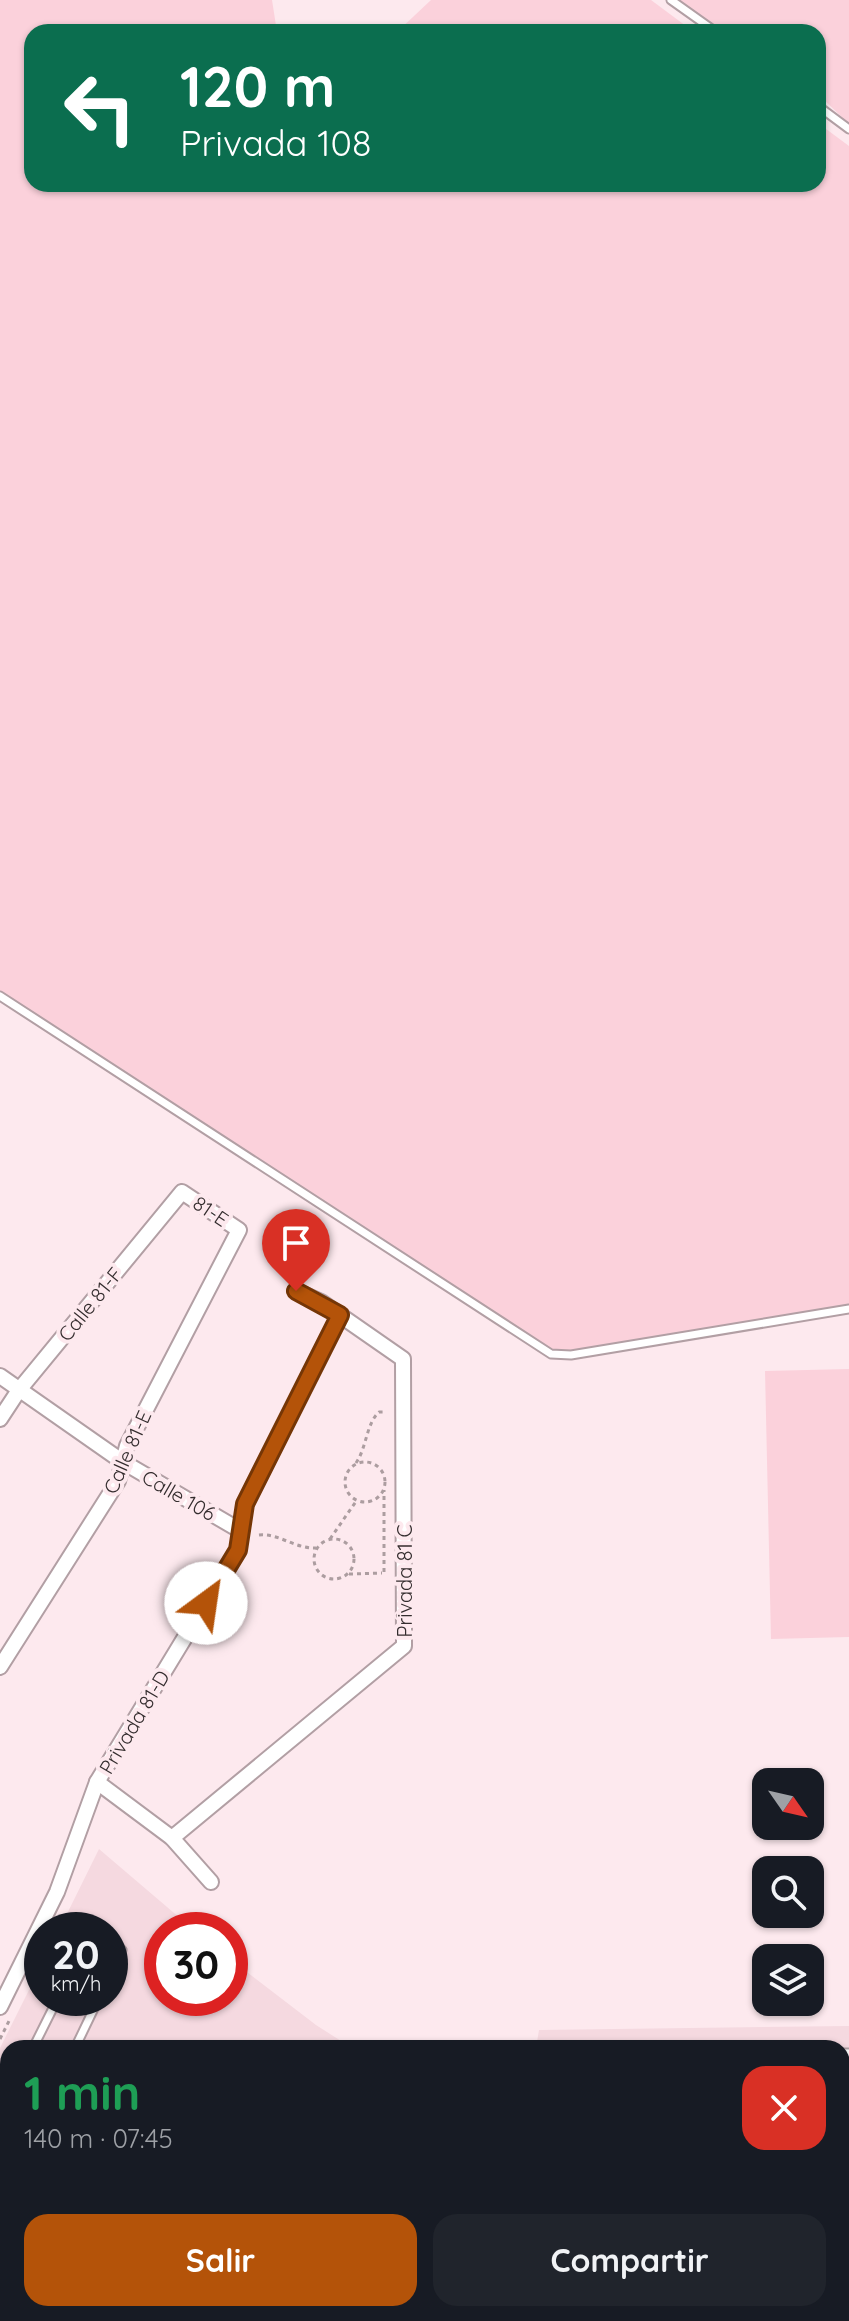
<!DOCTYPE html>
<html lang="es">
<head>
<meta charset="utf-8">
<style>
  body { margin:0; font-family:Quicksand,sans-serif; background:#20242c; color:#f1f3f6; height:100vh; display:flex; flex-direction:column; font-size:30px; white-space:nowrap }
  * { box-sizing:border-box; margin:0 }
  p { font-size:26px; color:#9ea1a6 }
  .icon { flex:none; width:44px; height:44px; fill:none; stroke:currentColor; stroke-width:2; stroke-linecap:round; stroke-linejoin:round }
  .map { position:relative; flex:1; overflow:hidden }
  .details { position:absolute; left:0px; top:2040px; width:850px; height:282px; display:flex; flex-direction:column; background:#171b24; border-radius:24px 24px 0 0; box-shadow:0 2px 6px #0004 }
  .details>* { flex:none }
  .top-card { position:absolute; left:24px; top:24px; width:802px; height:168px; border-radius:24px; box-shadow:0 2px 6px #0004; background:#0b6e4f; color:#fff; overflow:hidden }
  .needle { width:52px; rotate:124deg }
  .controls { position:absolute; left:752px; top:1768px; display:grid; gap:16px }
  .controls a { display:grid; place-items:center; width:72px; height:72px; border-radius:16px; background:#171b24; box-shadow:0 2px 6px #0004; font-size:40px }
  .speed { position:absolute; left:24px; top:1912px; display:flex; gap:16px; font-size:40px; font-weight:700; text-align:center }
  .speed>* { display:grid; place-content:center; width:104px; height:104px; border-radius:50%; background:#171b24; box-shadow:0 2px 6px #0004; line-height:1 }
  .speed small { font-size:20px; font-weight:400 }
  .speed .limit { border:12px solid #d22; background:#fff; color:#111 }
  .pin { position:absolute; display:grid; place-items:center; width:68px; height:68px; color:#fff; margin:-82px -34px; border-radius:50% 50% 50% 0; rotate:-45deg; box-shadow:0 0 8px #0007 }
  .pin .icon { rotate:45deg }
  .me { position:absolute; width:88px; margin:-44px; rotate:31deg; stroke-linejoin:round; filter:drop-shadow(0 0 6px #0008) }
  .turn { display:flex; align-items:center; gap:28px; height:168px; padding:0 24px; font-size:36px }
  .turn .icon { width:104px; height:104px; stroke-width:2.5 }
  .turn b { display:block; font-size:56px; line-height:68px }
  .round { display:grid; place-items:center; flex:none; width:84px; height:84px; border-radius:24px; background:#20242c }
  .headline { display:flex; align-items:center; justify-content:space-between; height:136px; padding:0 24px }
  h1 { font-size:48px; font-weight:700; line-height:60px; color:#1e9e55 }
  .cta { display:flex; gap:16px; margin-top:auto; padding:16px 24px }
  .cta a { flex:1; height:92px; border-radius:24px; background:#b45309; color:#fff; font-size:32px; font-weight:700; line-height:92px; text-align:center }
  .cta a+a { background:#20242c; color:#f1f3f6 }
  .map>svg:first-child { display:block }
</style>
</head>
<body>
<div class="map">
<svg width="849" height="2321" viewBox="0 0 849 2321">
  <rect width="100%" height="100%" fill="#fde9ee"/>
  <!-- built -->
  <g fill="#f5d9e0">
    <polygon points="99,1849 194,1930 162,1930 162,1998 230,1998 230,1959 316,2025 352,2048 8,2048 8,2208 0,2204 0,2048 42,1964 42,1998 110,1998 110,1930 59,1930"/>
    <polygon points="849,2026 849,2321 251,2321 236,2314 842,2314 842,2048 536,2048 539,2030"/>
  </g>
  <!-- green -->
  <g fill="#fbd1db">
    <polygon points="0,0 272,0 277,32 32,32 32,184 818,184 818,123 849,146 849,1305 561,1354 550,1352 0,994"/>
    <polygon points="431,0 651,0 694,32 397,32"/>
    <polygon points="679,0 849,0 849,124 818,94 818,32 724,32"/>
    <polygon points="849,1369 849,1637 771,1639 765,1371"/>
  </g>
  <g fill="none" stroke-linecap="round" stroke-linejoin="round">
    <!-- lane casing -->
    <g stroke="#b29fa4" stroke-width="11">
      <g id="lane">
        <polyline points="671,0 716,32"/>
        <polyline points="818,106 849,129"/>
        <polyline points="0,996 551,1354 571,1355 849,1309"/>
        <polyline points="92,1930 93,1927 97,1930"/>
        <polyline points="110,1940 122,1950 110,1975"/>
        <polyline points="33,2048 58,1998"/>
        <polyline points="75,2048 99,1998"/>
        <polyline points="842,2053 849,2053"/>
        <polyline points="842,2100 849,2100"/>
        <polyline points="0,2202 8,2185"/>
        <polyline points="416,2321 419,2314"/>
      </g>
    </g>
    <!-- street casing -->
    <g stroke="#b29fa4" stroke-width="18">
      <g id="street">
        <polyline points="0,1376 123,1462 241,1531"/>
        <polyline points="0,1419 19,1390 182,1192 239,1230 127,1446 118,1481 0,1667"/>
        <polyline points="97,1782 172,1838 211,1882"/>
        <polyline points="172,1838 404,1646 403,1359 321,1302 296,1291"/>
        <polyline points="0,2007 57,1892 97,1782 238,1550 245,1504 340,1315"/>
        <polyline points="0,2321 11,2314"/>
      </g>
    </g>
    <!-- primary casing -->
    <g stroke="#b29fa4" stroke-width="26">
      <g id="primary">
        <polyline points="0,2207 8,2211"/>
        <polyline points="0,2240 8,2244"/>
        <polyline points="154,2314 169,2321"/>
        <polyline points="226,2314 241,2321"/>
      </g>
    </g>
    <!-- path -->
    <g stroke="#ac9da0" stroke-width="3" stroke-dasharray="4 4" stroke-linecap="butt">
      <circle cx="365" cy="1482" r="20"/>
      <path d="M356,1463C367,1447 366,1424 379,1412H386"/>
      <path d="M259,1535C279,1533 295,1549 316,1548"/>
      <polyline points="330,1539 357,1500"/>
      <circle cx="334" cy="1559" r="20"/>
      <polyline points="384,1572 384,1490"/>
      <polyline points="349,1574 382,1573"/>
      <polyline points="0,2039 10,2019"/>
    </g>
    <!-- lane -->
    <use href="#lane" stroke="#fff" stroke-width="7"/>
    <!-- street -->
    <use href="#street" stroke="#fff" stroke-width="14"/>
    <!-- primary -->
    <use href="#primary" stroke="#fff" stroke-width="22"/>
  </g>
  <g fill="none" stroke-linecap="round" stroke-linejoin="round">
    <!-- route casing -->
    <g stroke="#753606" stroke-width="20">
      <polyline id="route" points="206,1603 238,1550 245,1504 340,1315 296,1291"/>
    </g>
    <!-- route -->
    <use href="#route" stroke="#b45309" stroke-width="14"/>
  </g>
  <g text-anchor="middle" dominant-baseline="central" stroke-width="8" stroke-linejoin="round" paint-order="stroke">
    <!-- street labels -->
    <g font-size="20" fill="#342d2e" stroke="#fde9ee">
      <text transform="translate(211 1211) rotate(34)">81-E</text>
      <text transform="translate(90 1304) rotate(-51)">Calle 81-F</text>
      <text transform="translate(127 1452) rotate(-66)">Calle 81-E</text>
      <text transform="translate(179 1495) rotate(30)">Calle 106</text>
      <text transform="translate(404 1581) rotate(-90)">Privada 81 C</text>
      <text transform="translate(134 1722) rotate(-59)">Privada 81-D</text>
    </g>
  </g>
</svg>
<div class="controls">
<a><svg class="needle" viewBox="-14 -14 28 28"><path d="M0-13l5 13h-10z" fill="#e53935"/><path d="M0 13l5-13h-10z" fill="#9ea1a6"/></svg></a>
<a><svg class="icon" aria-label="search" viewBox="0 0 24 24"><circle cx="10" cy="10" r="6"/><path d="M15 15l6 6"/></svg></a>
<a><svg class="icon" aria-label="layers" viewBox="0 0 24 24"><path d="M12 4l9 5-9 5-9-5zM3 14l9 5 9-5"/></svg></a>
</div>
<div class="speed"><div>20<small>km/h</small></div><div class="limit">30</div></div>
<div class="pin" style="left:296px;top:1291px;background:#d93025"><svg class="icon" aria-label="arrive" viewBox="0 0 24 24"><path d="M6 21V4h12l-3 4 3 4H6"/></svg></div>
<svg class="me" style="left:206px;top:1603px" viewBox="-20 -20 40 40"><circle r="19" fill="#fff"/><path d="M0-13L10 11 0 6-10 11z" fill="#b45309"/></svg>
<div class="top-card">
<div class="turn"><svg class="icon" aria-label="left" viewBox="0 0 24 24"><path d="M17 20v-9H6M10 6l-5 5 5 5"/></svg><div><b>120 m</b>Privada 108</div></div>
</div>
<section class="details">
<div class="headline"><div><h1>1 min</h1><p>140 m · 07:45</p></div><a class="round" style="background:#d93025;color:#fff"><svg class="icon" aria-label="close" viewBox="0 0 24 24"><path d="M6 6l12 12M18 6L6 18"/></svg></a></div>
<div class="cta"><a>Salir</a><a>Compartir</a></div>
</section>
</div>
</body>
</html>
